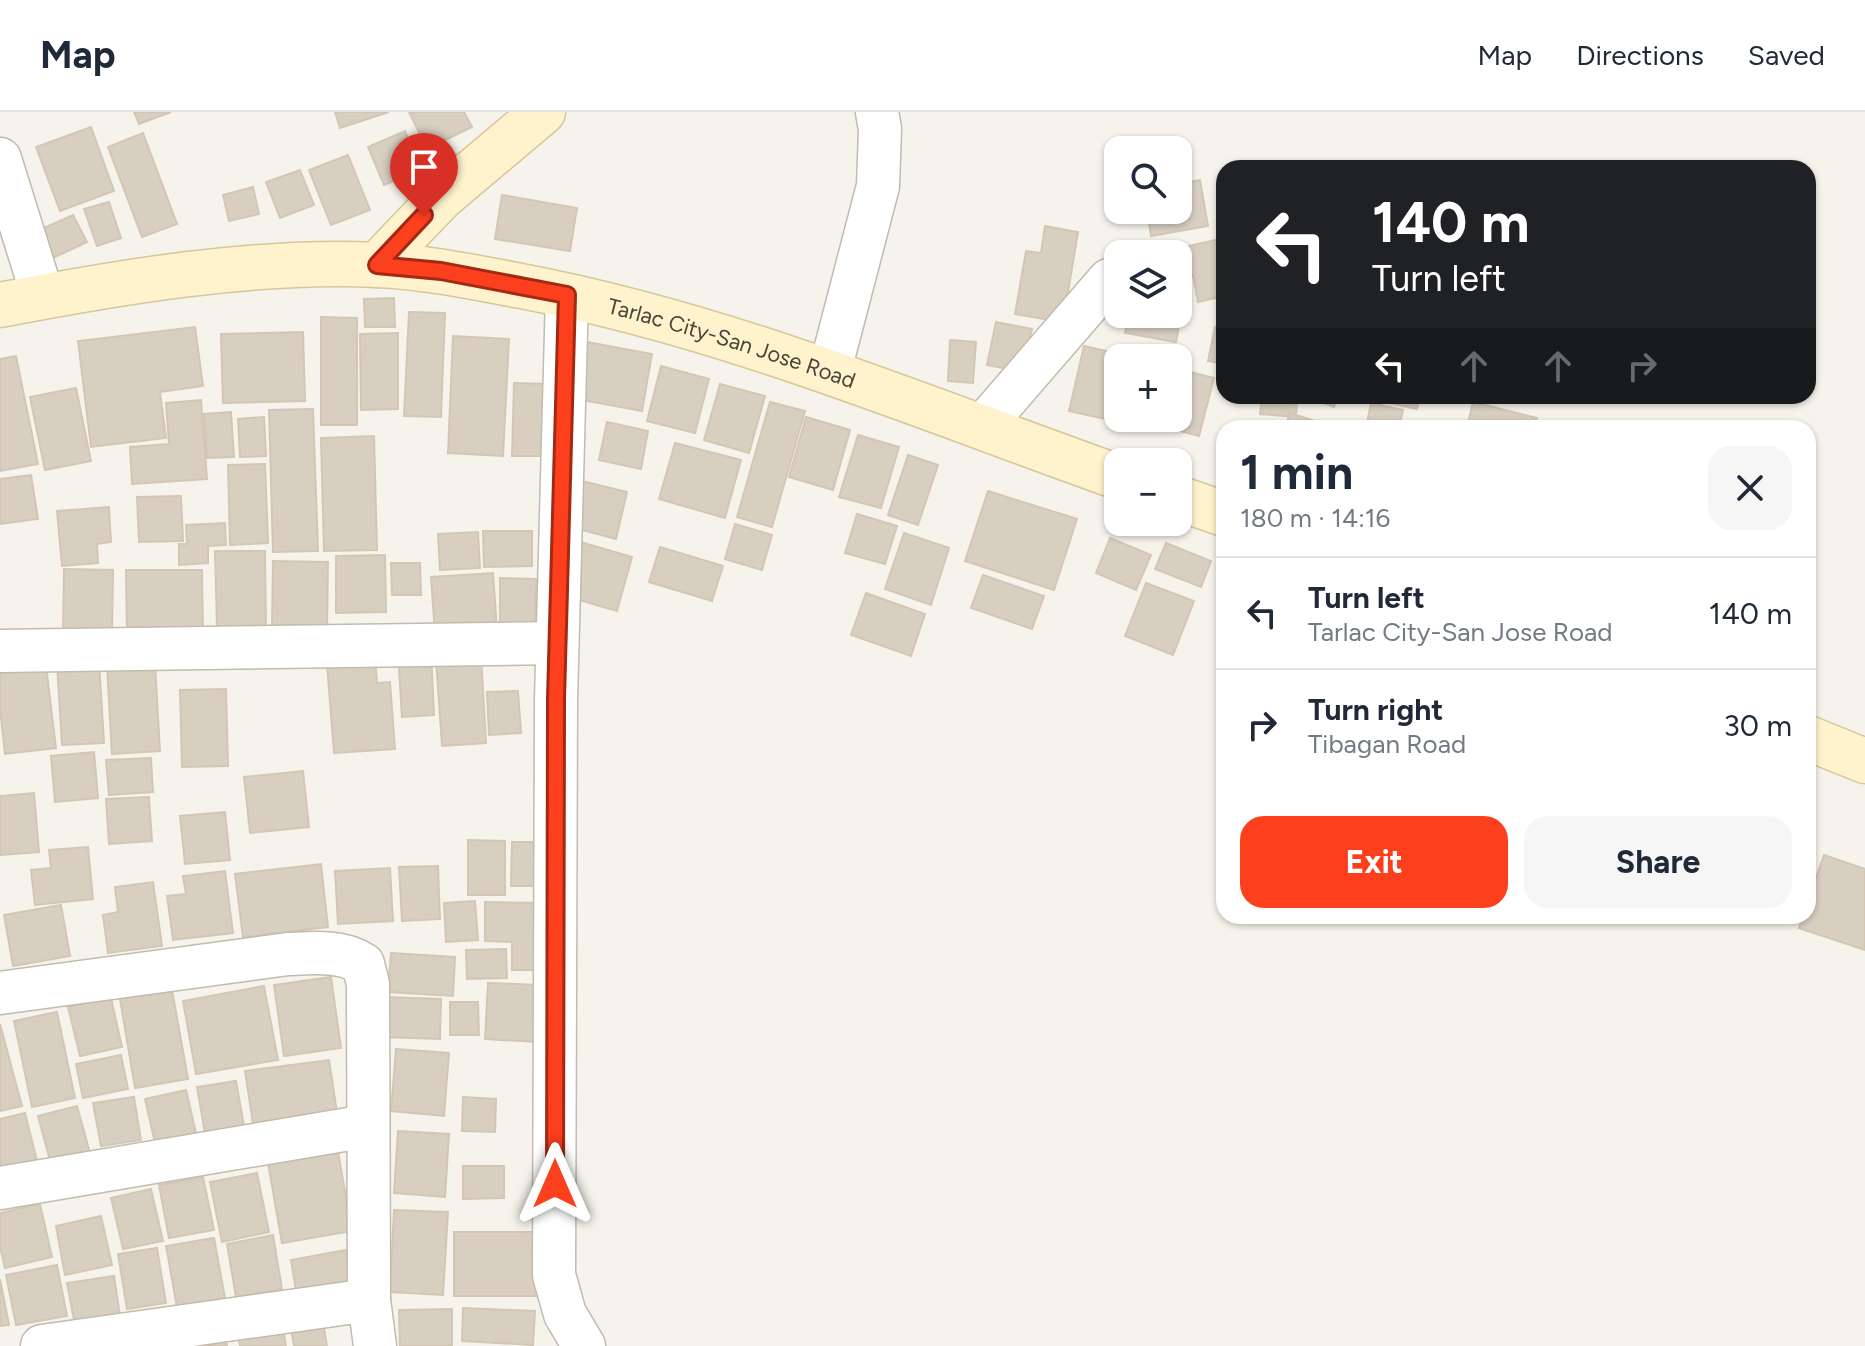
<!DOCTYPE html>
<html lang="en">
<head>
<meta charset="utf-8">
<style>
  body { margin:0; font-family:Figtree,sans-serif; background:#f6f6f7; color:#1f2937; height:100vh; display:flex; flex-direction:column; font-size:30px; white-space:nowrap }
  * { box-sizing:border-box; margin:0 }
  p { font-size:26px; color:#747a83 }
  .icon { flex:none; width:44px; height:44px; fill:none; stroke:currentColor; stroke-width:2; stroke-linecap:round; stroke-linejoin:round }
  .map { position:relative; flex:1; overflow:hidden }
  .sheet { position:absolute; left:1216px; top:308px; width:600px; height:504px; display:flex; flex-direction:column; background:#fff; border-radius:24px; box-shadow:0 2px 6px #0004 }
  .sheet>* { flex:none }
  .hud { position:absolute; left:1216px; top:48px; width:600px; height:244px; border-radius:24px; box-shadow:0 2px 6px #0004; background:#202124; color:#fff; overflow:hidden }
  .buttons { position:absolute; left:1104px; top:24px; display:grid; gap:16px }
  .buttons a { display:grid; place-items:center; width:88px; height:88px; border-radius:16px; background:#fff; box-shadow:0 2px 6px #0004; font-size:40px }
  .pin { position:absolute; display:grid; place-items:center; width:68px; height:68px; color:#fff; margin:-82px -34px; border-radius:50% 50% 50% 0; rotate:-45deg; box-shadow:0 0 8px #0007 }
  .pin .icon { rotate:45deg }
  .me { position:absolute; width:88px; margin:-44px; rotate:0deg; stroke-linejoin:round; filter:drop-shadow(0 0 6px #0008) }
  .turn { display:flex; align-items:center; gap:28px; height:168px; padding:0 24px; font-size:36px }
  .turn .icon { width:104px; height:104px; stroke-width:2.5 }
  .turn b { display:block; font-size:56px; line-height:68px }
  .lanes { display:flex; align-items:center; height:76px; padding:0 24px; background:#0003; justify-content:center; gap:40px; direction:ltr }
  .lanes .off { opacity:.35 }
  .round { display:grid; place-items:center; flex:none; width:84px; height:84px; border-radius:24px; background:#f6f6f7 }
  .headline { display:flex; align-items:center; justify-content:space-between; height:136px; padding:0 24px }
  h1 { font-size:48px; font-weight:700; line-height:60px }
  .button { display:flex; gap:16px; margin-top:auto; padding:16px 24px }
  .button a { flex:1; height:92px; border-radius:24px; background:#fc3f1d; color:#fff; font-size:32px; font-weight:700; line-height:92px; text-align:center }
  .button a+a { background:#f6f6f7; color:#1f2937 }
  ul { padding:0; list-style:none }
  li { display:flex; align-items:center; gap:24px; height:112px; padding:0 24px; border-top:2px solid #e0e1e3 }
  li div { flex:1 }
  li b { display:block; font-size:30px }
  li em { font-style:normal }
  header { display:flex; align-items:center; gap:48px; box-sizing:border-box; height:112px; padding:0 40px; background:#fff; border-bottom:2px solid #e0e1e3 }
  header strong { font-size:38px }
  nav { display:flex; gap:44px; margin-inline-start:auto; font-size:28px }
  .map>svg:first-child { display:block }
</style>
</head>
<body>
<header>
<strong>Map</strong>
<nav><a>Map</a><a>Directions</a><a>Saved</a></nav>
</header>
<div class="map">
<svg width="1865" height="1234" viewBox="0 0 1865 1234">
  <rect width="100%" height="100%" fill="#f6f3ec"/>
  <!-- building -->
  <g fill="#d8cfc1" stroke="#d3c7b4" stroke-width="2">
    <polygon points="134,0 171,0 139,12"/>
    <polygon points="335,0 389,0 340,16"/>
    <polygon points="409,0 464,0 472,15 427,37"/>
    <polygon points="91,15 114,79 60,99 36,35"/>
    <polygon points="405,19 421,58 384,73 368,35"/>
    <polygon points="143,21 177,112 142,125 108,35"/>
    <polygon points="348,43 370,98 331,113 309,58"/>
    <polygon points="300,58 314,93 280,106 266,70"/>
    <polygon points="1200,68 1208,114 1151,124 1147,98 1178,98 1178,72"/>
    <polygon points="253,75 259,102 229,109 223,83"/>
    <polygon points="502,83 577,96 570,139 495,127"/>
    <polygon points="109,90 121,126 97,134 84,97"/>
    <polygon points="73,103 87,130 51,147 37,119"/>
    <polygon points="1045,114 1078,120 1063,210 1015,202 1026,139 1041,141"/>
    <polygon points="1216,128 1224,163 1224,184 1198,190 1193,163 1178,166 1178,142 1152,142"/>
    <polygon points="1178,180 1185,181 1176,230 1125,221 1129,202 1178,202"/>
    <polygon points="394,186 395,215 365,215 364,187"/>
    <polygon points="409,200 445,201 441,305 404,304"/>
    <polygon points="321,205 357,206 357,313 321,313"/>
    <polygon points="996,210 1032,217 1023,260 987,253"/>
    <polygon points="195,215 203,274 160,280 166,326 91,335 78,229"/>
    <polygon points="1215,215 1224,217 1224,252 1208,249"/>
    <polygon points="303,220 305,289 223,291 221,222"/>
    <polygon points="398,221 398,297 361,298 360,222"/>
    <polygon points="453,224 509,227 503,344 448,341"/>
    <polygon points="950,228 976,230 973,271 948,269"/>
    <polygon points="587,230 652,242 642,299 577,287"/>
    <polygon points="1084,234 1138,246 1118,246 1118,306 1148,306 1146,316 1069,299"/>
    <polygon points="16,244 38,352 0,359 0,247"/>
    <polygon points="661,254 709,267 695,321 647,309"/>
    <polygon points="1178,257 1214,266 1199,324 1154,312 1155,306 1178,306"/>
    <polygon points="514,271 550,272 549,344 512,344"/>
    <polygon points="720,272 765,284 749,341 704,328"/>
    <polygon points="76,276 91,349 45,358 30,285"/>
    <polygon points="1262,284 1297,284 1296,305 1260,302"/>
    <polygon points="1304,284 1338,284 1334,295"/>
    <polygon points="1359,284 1420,284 1417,297"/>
    <polygon points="201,288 207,367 132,372 130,335 169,332 166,291"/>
    <polygon points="770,290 805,299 772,415 737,405"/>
    <polygon points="1473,290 1537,306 1534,316 1467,316"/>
    <polygon points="1371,291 1403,298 1399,316 1366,316"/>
    <polygon points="313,297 318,439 273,440 269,298"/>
    <polygon points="231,300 234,345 207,346 204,302"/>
    <polygon points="1290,301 1336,316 1285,316"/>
    <polygon points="264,305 266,344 240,345 238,307"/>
    <polygon points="806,305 850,318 833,378 789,365"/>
    <polygon points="607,310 648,319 641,357 599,348"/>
    <polygon points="858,323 899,335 881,396 839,385"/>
    <polygon points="374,324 377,438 324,439 321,326"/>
    <polygon points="675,331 741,348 725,406 659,387"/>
    <polygon points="908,343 938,353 918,413 888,403"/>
    <polygon points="265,352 268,431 230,433 228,353"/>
    <polygon points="31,363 38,407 0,412 0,367"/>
    <polygon points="582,369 627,380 616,427 571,415"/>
    <polygon points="988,379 1077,407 1054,478 965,449"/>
    <polygon points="181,384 183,429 139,430 137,385"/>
    <polygon points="109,395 111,430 97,432 98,451 62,454 57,399"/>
    <polygon points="857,402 897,414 885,452 845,441"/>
    <polygon points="225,411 226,433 208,434 208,451 179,453 179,432 187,432 186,413"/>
    <polygon points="735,412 772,423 762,458 725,447"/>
    <polygon points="483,419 532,419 532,454 484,455"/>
    <polygon points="478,420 480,456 440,458 438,422"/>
    <polygon points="904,421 949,436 931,493 885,477"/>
    <polygon points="1110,426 1151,443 1136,478 1096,461"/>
    <polygon points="577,429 632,445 617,499 562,483"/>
    <polygon points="1166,431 1211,449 1201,475 1155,457"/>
    <polygon points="660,435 723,454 712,489 649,470"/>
    <polygon points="215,439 265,439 266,516 217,516"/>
    <polygon points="385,443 386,500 336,501 336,444"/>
    <polygon points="273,449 328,450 327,516 272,515"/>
    <polygon points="391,451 420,451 421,483 392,483"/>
    <polygon points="64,457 113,458 112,521 63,521"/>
    <polygon points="126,458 202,458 203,524 127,524"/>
    <polygon points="493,461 497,518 435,522 431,465"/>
    <polygon points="983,463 1044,484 1032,517 971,496"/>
    <polygon points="500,466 536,467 535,515 500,515"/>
    <polygon points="1146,471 1194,489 1173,543 1125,524"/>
    <polygon points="866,481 925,502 911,544 851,523"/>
    <polygon points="431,540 434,603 402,605 398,542"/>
    <polygon points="481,544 486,631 442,634 436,547"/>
    <polygon points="375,548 377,571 390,570 395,637 334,641 327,552"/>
    <polygon points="99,549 104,631 62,633 57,552"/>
    <polygon points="155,552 160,639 112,642 107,554"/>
    <polygon points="46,553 56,636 5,642 0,597 0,558"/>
    <polygon points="226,577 228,654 182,655 180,578"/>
    <polygon points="518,579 521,621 489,623 487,580"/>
    <polygon points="94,640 98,686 55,690 51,644"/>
    <polygon points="151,646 153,680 109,683 106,648"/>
    <polygon points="303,659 309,715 250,721 244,665"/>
    <polygon points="34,681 39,740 0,743 0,684"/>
    <polygon points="149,685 152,729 109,732 106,687"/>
    <polygon points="225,700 230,748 185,752 180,704"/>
    <polygon points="468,728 505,729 505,783 468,783"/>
    <polygon points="512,730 545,730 545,774 511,774"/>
    <polygon points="88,735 93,787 35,793 31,758 51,756 49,738"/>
    <polygon points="1824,743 1865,757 1865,838 1799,816 1803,804 1808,804 1808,789"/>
    <polygon points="321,752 328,815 243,825 235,762"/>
    <polygon points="438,754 440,807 402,809 399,755"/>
    <polygon points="390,756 393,809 338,812 335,759"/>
    <polygon points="225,759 233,821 173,828 167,784 186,782 183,764"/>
    <polygon points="153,770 162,834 108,841 103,803 118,800 115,775"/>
    <polygon points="475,789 478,828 446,830 444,791"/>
    <polygon points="485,790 545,791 545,858 512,858 512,830 485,829"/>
    <polygon points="61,793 70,844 13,854 4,803"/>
    <polygon points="506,837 507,866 467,867 466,838"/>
    <polygon points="391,841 455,845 453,884 388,880"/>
    <polygon points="331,865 341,936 284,944 274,873"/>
    <polygon points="488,871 540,873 538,930 485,927"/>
    <polygon points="171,872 188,967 135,976 119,881"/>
    <polygon points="264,874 278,948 196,962 183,889"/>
    <polygon points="383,885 441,887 440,927 382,925"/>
    <polygon points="111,886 122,935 80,944 68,895"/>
    <polygon points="450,890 478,890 479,923 450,923"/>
    <polygon points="57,900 75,986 32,995 14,909"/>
    <polygon points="0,912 22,994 0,999"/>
    <polygon points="396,937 449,941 444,1004 391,999"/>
    <polygon points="121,943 128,977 83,986 76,952"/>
    <polygon points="329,948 338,1007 254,1018 245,959"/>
    <polygon points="236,969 244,1014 205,1021 197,975"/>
    <polygon points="186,978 196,1021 155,1031 145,987"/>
    <polygon points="134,985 141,1028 101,1034 93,991"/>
    <polygon points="463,985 496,987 495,1020 462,1019"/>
    <polygon points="77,994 90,1041 51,1052 38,1004"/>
    <polygon points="25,1001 38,1053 0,1062 0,1007"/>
    <polygon points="398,1019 449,1022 445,1085 394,1081"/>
    <polygon points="338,1040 352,1119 282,1131 268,1051"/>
    <polygon points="463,1054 504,1054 504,1086 463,1087"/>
    <polygon points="257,1061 269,1120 222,1130 210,1070"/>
    <polygon points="203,1065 214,1118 169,1126 159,1073"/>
    <polygon points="151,1077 163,1129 123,1137 111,1086"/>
    <polygon points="40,1092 52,1145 5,1156 0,1135 0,1101"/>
    <polygon points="394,1098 448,1100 443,1183 390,1180"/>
    <polygon points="101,1104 112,1153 65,1163 56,1114"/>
    <rect x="454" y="1120" width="87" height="64"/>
    <polygon points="273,1123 282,1177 236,1185 227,1132"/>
    <polygon points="214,1126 225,1186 177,1195 166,1134"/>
    <polygon points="157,1136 166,1191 127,1197 118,1142"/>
    <polygon points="346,1138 352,1176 297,1185 291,1148"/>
    <polygon points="57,1153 67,1204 16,1213 6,1163"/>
    <polygon points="114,1164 121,1211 76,1218 67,1171"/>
    <polygon points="0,1167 9,1213 0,1214"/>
    <polygon points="463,1196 535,1199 533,1233 462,1229"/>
    <polygon points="452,1197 452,1234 400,1234 399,1198"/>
    <polygon points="323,1211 327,1234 294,1234 291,1217"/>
    <polygon points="283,1217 286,1234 240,1234 238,1223"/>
    <polygon points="225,1224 227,1234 184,1234"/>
  </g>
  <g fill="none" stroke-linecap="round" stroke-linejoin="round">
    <!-- street casing -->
    <g stroke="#c2bbae" stroke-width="45">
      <g id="street">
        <polyline points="0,47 43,185"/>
        <polyline points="567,183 556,587 554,1163 565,1202 584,1234"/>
        <polyline points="830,258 878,74 880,17 877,0"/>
        <polyline points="982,315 1109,168"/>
        <polyline points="0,539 557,531"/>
        <path d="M0,881L288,842C313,841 342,838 363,852L368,872L369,1188L375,1234"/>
        <polyline points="0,1076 367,1014"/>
        <polyline points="42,1234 369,1188"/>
      </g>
    </g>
    <!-- secondary casing -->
    <g stroke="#d6c79b" stroke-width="47">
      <g id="secondary">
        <polyline points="377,153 441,86 543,0"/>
        <path id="s1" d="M0,193C119,170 257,147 377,153C426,155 473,165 521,174C727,213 921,295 1118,365"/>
        <polyline points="1178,386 1224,402"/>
        <polyline points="1808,626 1865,649"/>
      </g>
    </g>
    <!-- street -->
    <use href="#street" stroke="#fff" stroke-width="42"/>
    <!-- secondary -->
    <use href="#secondary" stroke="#fff3cd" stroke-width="44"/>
  </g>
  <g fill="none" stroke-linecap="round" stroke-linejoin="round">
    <!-- route casing -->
    <g stroke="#a42913" stroke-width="20">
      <polyline id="route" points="424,103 377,153 441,159 567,183 556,587 555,1072"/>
    </g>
    <!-- route -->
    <use href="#route" stroke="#fc3f1d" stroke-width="14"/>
  </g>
  <g text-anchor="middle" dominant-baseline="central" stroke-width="6" stroke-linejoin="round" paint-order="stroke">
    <!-- street labels -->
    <g font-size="22" fill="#4b4439" stroke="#fff">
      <text stroke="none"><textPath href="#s1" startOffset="744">Tarlac City-San Jose Road</textPath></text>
    </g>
  </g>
</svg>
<div class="buttons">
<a><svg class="icon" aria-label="search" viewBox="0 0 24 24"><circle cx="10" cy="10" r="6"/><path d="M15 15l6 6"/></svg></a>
<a><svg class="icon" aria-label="layers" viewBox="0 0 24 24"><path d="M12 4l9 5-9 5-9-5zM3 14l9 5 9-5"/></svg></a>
<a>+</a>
<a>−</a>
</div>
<div class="pin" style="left:424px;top:103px;background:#d93025"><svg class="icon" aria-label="arrive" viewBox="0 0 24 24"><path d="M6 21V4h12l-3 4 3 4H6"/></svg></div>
<svg class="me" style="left:555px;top:1072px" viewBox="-20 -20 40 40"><path d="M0-17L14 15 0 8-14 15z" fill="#fc3f1d" stroke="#fff" stroke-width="4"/></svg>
<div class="hud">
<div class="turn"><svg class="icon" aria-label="left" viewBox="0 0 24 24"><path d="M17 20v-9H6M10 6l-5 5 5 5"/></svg><div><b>140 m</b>Turn left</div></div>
<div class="lanes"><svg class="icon" aria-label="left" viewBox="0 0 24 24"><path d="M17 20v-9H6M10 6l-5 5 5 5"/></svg><svg class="icon off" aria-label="ahead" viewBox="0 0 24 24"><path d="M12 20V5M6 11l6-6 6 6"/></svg><svg class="icon off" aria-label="ahead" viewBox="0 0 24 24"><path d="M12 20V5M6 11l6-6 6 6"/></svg><svg class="icon off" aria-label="right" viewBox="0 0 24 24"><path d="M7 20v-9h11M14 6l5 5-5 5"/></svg></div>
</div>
<section class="sheet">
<div class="headline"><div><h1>1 min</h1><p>180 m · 14:16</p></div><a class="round"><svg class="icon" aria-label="close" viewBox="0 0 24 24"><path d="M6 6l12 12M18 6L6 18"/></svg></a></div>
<ul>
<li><svg class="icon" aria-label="left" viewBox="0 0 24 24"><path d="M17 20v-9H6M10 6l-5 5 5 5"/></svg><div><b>Turn left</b><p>Tarlac City-San Jose Road</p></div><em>140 m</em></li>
<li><svg class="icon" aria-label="right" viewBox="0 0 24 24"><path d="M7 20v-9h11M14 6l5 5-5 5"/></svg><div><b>Turn right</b><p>Tibagan Road</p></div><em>30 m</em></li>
</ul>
<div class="button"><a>Exit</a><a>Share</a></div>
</section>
</div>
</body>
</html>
